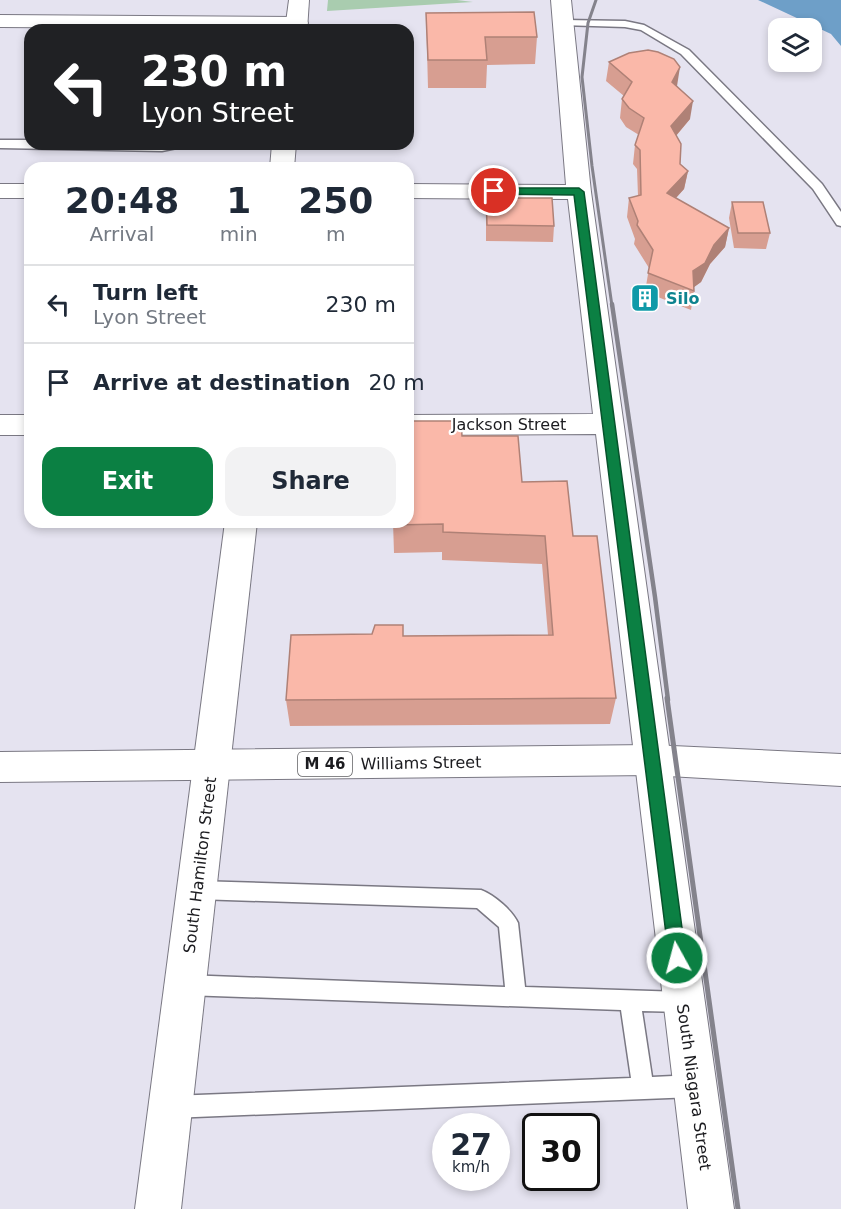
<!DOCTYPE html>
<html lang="en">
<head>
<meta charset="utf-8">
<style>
  body { margin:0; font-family:"DejaVu Sans",sans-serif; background:#f2f2f3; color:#1f2937; height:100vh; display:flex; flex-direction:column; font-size:22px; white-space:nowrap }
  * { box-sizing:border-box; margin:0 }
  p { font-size:20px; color:#747a83 }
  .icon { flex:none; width:33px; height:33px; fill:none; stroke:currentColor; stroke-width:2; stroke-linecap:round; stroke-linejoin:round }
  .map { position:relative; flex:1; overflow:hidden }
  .drawer { position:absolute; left:24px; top:162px; width:390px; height:366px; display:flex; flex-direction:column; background:#fff; border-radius:18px; box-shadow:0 3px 9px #0003 }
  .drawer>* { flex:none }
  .top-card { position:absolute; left:24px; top:24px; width:390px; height:126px; border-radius:18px; box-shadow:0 3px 9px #0003; background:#202124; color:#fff; overflow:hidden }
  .tools { position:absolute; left:768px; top:18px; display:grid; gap:12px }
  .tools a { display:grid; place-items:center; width:54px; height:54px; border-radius:12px; background:#fff; box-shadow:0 3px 9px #0003; font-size:30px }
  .speed { position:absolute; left:432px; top:1113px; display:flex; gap:12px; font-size:30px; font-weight:700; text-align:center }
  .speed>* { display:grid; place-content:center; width:78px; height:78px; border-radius:50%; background:#fff; box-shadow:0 3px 9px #0003; line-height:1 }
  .speed small { font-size:15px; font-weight:400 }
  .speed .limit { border:3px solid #111; border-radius:9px; background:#fff; color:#111 }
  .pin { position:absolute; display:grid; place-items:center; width:51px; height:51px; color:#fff; margin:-26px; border:3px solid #fff; border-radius:50%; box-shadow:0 2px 6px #0007 }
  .me { position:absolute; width:66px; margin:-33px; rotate:353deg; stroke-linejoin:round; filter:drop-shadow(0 0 4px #0008) }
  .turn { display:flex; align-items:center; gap:21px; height:126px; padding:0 18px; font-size:27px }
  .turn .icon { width:78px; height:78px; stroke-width:2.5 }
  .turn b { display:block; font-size:42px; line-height:51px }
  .eta { display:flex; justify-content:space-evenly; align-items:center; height:102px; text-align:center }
  .eta b { font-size:36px; font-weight:600; line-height:42px }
  .button { display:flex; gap:12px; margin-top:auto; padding:12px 18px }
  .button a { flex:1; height:69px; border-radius:18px; background:#0b8043; color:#fff; font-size:24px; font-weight:600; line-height:69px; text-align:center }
  .button a+a { background:#f2f2f3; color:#1f2937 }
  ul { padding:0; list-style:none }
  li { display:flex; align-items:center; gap:18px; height:78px; padding:0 18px; border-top:2px solid #e0e1e3 }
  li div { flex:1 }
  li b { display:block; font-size:22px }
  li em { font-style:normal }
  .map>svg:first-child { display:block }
</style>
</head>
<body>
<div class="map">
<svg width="841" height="1209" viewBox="0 0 841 1209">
  <rect width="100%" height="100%" fill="#e5e3f0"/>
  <!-- green -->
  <polygon fill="#a9ccaf" points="328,0 457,0 473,2 327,11"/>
  <!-- water -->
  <polygon fill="#6e9fc8" points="758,0 841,0 841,46 831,34"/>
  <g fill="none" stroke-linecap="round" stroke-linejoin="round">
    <!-- service casing -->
    <g stroke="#7a7883" stroke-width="3">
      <g id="service">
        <polygon points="565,20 625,21 644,25 689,50 822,184 841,212 841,226 837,225 813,189 681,54 641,30 625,27 561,25 560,23"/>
        <polygon points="0,140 30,140 30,144 184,144 182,147 162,151 0,148"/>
        <path d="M197,881L481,890C494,895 512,910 518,923L525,987L683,992L690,995L693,1002L690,1009L683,1012L642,1011L652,1077L694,1075L702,1078L705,1086L702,1094L694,1097L171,1118L163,1115L160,1107L163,1099L171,1096L631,1078L621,1010L185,995L178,992L175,985L178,978L185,975L505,987L499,927L477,908L197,899L190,896L187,890L190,884Z"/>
      </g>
    </g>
    <!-- minor casing -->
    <g stroke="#7a7883" stroke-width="2">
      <g id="minor">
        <polygon points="289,0 309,0 307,30 285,30"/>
        <polygon points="551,0 571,0 591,192 734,1209 688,1209 596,434 408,435 408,415 593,414 568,199 408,198 408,184 566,185"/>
        <polygon points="272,144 296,144 294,168 270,168"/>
        <rect x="0" y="184" width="30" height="14"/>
        <rect x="0" y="415" width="30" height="20"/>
        <polygon points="225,522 257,522 181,1209 135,1209"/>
      </g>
    </g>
    <!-- tertiary casing -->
    <g stroke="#7a7883" stroke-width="2">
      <polygon id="tertiary" points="0,15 297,17 305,18 308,23 305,28 297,29 0,27"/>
    </g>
    <!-- trunk casing -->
    <g stroke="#7a7883" stroke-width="2">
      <polygon id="trunk" points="651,745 841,754 841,786 651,775 0,782 0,752"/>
    </g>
    <!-- service -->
    <use href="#service" fill="#fff" fill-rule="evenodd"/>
    <!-- minor -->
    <use href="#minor" fill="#fff" fill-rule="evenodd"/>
    <!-- tertiary -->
    <use href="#tertiary" fill="#fff" fill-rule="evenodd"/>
    <!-- trunk -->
    <use href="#trunk" fill="#fff" fill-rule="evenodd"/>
    <!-- rail-far2 -->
    <polyline stroke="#84838c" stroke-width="3" points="596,0 588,23 582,77 592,166 612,306"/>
    <!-- rail-far1 -->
    <polyline stroke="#84838c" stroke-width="4.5" points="612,304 655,597 668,700"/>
    <!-- rail -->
    <polyline stroke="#84838c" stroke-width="5" points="667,698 738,1209"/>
  </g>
  <!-- wall -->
  <g fill="#d79e91">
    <polygon points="426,13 537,37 535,64 487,65 486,88 428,88"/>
    <polygon points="609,62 677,86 690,119 676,136 680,164 688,171 684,189 676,198 729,228 725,247 710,264 701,282 694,287 694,291 691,310 645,292 649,268 634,244 635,239 627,217 629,198 638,196 637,169 633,164 635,145 639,135 626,127 620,118 622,99 624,96 606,81"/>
    <polygon points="486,198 554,226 553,242 486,241"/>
    <polygon points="732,202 770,233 766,249 734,248 729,218"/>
    <polygon points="462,436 522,482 573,536 616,698 610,724 290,726 286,700 403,636 548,635 542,564 442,560 442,552 394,553 393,522"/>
  </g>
  <!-- shaded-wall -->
  <g fill="#af8176">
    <polygon points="680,67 677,86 669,101 672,82"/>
    <polygon points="693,101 690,119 668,145 671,126"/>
    <polygon points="688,171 684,189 663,212 667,193"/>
    <polygon points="729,228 725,247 710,264 701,282 690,290 693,271 714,245"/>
  </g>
  <!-- building -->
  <g fill="#fab8a9" stroke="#af8176" stroke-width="1.5">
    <polygon points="534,12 537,37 485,37 487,60 428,60 426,13"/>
    <polygon points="648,50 658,52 674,59 680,67 672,82 693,101 671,126 681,144 680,164 688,171 667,193 729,228 714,245 705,263 693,271 694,291 648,273 653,250 637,225 638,221 629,198 641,195 640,150 635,145 644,118 629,108 622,99 632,82 609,62 629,53"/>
    <polygon points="486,198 552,198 554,226 487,225"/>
    <polygon points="732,202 763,202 770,233 738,233"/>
    <polygon points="408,421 461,421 462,436 518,436 522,482 567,481 573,536 597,536 616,698 286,700 291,635 372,634 375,625 403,625 403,636 553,635 545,536 443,532 443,524 393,525 393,522 408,522"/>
  </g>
  <!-- route -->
  <polygon fill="#0b8043" stroke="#07532c" stroke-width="1.5" points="579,188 584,192 686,958 683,964 677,966 672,964 669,958 574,195 494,194 488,191 494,188"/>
  <!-- icons -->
  <defs>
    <g id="building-square" transform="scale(1.5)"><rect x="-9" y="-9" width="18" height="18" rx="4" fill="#0f9aa8" stroke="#fff"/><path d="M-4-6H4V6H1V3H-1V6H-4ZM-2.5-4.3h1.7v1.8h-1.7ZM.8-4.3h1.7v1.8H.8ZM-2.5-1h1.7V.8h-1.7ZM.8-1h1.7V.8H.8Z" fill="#fff"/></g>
  </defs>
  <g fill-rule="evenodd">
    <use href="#building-square" x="645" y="298"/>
  </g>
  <g text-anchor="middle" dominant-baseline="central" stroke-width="4.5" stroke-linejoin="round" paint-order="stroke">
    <!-- shield labels -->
    <rect fill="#fff" stroke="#5f5f62" stroke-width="1.5" x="298" y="752" width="54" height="24" rx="4.5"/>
    <g font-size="15" font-weight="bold" fill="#1b1b1f">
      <text x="325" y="764">M 46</text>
    </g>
    <!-- culture labels -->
    <g font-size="16" font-weight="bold" fill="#0d838f" stroke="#fff" text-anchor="start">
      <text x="666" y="298">Silo</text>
    </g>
    <!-- street labels -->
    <g font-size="16" fill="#1b1b1f" stroke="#fff">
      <text x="509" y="424">Jackson Street</text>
      <text transform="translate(421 763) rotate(-1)">Williams Street</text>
      <text transform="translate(200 865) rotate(-83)">South Hamilton Street</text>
      <text transform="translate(694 1087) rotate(82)">South Niagara Street</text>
    </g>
  </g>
</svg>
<div class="tools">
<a><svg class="icon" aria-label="layers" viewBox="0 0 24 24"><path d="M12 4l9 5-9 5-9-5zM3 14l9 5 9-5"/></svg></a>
</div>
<div class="speed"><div>27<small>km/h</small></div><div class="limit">30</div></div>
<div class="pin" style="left:494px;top:191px;background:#d93025"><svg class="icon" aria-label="arrive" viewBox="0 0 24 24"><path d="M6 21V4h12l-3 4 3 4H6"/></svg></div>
<svg class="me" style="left:677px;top:958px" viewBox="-20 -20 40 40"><circle r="17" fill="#0b8043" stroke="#fff" stroke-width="3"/><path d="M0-11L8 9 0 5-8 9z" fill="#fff"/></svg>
<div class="top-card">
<div class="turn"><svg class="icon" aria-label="left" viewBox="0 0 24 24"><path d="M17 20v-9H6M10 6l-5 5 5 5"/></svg><div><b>230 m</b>Lyon Street</div></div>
</div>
<section class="drawer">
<div class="eta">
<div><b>20:48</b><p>Arrival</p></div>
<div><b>1</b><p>min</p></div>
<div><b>250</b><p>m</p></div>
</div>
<ul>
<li><svg class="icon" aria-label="left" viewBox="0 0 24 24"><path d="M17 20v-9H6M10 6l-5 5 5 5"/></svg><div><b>Turn left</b><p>Lyon Street</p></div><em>230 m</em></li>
<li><svg class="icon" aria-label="arrive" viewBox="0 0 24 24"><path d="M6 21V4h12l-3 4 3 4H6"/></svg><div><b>Arrive at destination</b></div><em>20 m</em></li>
</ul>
<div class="button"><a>Exit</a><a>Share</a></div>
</section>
</div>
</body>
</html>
